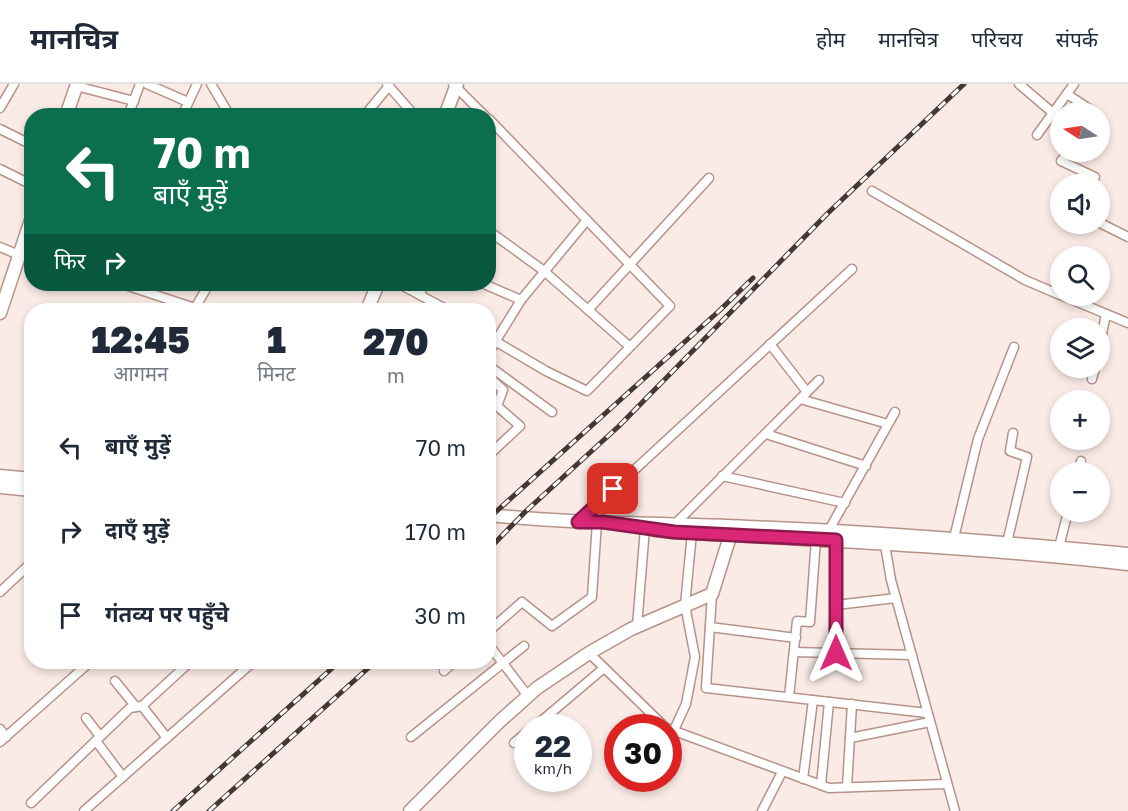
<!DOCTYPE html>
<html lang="hi">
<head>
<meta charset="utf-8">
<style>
  body { margin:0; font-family:"Golos Text","Noto Sans Devanagari",sans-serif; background:#f6f6f7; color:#1f2937; height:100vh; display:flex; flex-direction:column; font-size:22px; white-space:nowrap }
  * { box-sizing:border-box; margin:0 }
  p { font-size:20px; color:#747a83 }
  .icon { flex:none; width:33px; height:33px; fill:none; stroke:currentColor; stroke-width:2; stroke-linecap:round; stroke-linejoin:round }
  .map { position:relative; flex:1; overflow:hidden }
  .side { position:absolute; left:24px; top:219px; width:472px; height:366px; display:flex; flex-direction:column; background:#fff; border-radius:24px; box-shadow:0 3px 9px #0003 }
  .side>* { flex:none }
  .top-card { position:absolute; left:24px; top:24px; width:472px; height:183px; border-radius:24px; box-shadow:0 3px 9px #0003; background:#0b6e4f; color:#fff; overflow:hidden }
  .needle { width:39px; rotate:282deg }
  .controls { position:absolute; left:1050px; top:18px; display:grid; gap:12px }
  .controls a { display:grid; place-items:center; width:60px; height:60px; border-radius:50%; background:#fff; box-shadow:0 3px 9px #0003; font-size:30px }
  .speed { position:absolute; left:514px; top:630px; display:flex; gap:12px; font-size:30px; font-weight:700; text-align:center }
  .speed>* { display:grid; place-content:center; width:78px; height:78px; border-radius:50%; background:#fff; box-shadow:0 3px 9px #0003; line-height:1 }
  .speed small { font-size:15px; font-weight:400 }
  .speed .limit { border:9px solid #d22; background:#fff; color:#111 }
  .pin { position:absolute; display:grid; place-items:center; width:51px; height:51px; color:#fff; margin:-26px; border-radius:12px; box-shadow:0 3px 9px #0006 }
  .me { position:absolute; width:66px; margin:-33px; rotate:0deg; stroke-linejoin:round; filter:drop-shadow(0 0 4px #0008) }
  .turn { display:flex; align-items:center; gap:21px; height:126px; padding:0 30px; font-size:27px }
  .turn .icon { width:78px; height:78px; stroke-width:2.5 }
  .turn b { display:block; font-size:42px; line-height:51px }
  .then { display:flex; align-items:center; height:57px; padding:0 30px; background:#0003; gap:12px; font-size:22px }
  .eta { display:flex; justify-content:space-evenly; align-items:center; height:102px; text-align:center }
  .eta b { font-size:36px; font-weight:800; line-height:42px }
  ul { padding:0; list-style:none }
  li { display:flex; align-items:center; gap:18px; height:84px; padding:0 30px }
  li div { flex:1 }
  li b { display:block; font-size:22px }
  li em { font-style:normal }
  header { display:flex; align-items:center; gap:36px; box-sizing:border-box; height:84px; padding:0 30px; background:#fff; border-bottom:2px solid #e0e1e3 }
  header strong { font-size:28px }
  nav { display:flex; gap:33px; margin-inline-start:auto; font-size:21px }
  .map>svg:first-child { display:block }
</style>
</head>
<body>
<header>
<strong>मानचित्र</strong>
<nav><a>होम</a><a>मानचित्र</a><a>परिचय</a><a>संपर्क</a></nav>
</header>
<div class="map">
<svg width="1128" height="727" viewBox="0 0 1128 727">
  <rect width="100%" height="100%" fill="#faebe6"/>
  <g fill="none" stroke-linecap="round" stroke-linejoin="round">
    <!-- street casing -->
    <g stroke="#b69388" stroke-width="11">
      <g id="street">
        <polyline points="147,0 188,18"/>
        <polyline points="211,0 230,32"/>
        <polyline points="387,0 415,32"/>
        <polyline points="453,0 485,32"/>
        <polyline points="1019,0 1053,29"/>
        <polyline points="76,2 134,17"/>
        <polyline points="1067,10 1094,28"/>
        <polyline points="0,24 14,0"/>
        <polyline points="128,32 140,0"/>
        <polyline points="182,32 197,0"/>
        <polyline points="364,32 389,2"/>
        <polyline points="489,35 670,222 587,307 546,287 495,257"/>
        <polyline points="0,45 32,61"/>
        <polyline points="1037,51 1074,0"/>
        <polyline points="1068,68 1061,77 1095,93 1091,100"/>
        <polyline points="0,85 32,101"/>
        <polyline points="872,107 1025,196 1060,211"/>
        <polyline points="1100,139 1128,153"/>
        <polyline points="489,147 544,187 629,262"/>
        <polyline points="0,163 19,171"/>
        <polyline points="122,200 201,226"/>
        <polyline points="399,200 448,226"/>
        <polyline points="484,200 521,216"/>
        <polyline points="420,211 424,200"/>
        <polyline points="1063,212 1128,239"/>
        <polyline points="195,224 209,200"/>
        <polyline points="588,226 709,94"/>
        <polyline points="770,260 807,308"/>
        <polyline points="1100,260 1106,230"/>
        <polyline points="489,268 521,216 587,136"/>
        <polyline points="489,282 552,328"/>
        <polyline points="489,293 503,306 497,322 520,342 489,371"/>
        <polyline points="1092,295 1095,284"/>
        <polyline points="800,315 888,340"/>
        <polyline points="766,350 866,382"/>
        <polyline points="1078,388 1081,377"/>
        <polyline points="722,392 845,419"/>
        <polyline points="578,438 852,185"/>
        <polyline points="676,439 819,296"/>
        <polyline points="829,446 895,328"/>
        <polyline points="884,455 891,496 955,727"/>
        <polyline points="836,456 836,569"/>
        <polyline points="953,458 978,355 1014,263"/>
        <polyline points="1007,459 1027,373 1010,367 1013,349"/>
        <polyline points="1059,463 1068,428"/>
        <polyline points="0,508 32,478"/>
        <polyline points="712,510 706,604 927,629"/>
        <polyline points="836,521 896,514"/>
        <polyline points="637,542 645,444"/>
        <polyline points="710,543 796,554"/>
        <polyline points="489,547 522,518 552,542 592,513 597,438"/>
        <polyline points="489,561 528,612"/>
        <polyline points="794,568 912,571"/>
        <polyline points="589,569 666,644"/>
        <polyline points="444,587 454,578"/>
        <polyline points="115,597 136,623"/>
        <polyline points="789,613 797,537 810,538 816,455"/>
        <polyline points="142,622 167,654"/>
        <polyline points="86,634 100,652"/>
        <polyline points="533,644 604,584"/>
        <polyline points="0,645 6,653"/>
        <polyline points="669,645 829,704 946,700"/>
        <polyline points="674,646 686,620 695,573 685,521 692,449"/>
        <polyline points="411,653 524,562"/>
        <polyline points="850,654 930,638"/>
        <polyline points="96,657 123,693"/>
        <polyline points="0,658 90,578"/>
        <polyline points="514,659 528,647"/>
        <polyline points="803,695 813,616"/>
        <polyline points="821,701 829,618"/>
        <polyline points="847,703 852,620"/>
        <polyline points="31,719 130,624 142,622 190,578"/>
        <polyline points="84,727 253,578"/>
        <polyline points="762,727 782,688"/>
      </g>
    </g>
    <!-- secondary casing -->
    <g stroke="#b69388" stroke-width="15">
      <g id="secondary">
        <polyline points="66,32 77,0"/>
        <polyline points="445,32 457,0"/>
        <polyline points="367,226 378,200"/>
        <polyline points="0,229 32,133"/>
        <polyline points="0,392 32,395"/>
        <polyline points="0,403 32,406"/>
        <path d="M489,431C575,440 661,439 748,443C875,448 1001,458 1128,470"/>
        <path d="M655,446L674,448C825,456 977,463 1128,480"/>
        <polyline points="410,727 500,637 537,604 589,569 631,545 712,510 732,446"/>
      </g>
    </g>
    <!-- street -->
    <use href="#street" stroke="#fff" stroke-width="8"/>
    <!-- secondary -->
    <use href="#secondary" stroke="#fff" stroke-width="12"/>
    <!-- rail casing -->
    <g stroke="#453834" stroke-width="5">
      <g id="rail">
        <polyline points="489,434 719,227 753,194"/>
        <polyline points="489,465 526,427 619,342 828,129 964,0"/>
        <polyline points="173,727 339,578"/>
        <polyline points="209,727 375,578"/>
      </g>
    </g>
    <!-- rail -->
    <use href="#rail" stroke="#fcfcfc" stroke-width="3" stroke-dasharray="9" stroke-linecap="butt"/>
  </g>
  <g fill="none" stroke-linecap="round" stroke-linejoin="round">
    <!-- route casing -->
    <g stroke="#8e194d" stroke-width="15">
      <polyline id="route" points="613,405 578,438 603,438 674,448 836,456 836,569"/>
    </g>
    <!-- route -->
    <use href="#route" stroke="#db2777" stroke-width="10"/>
  </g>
</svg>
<div class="controls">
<a><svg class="needle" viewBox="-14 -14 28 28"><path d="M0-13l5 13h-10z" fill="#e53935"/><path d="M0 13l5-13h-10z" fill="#747a83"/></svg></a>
<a><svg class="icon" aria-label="sound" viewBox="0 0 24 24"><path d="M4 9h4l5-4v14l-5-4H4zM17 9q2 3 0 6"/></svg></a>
<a><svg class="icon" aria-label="search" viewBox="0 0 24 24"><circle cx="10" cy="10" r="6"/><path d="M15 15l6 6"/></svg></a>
<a><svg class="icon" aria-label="layers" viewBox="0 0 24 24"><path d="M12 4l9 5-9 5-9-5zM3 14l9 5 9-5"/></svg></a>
<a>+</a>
<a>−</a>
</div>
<div class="speed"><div>22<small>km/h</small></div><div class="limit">30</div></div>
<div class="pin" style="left:613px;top:405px;background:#d93025"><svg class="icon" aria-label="arrive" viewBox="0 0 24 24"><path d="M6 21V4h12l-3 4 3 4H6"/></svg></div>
<svg class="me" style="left:836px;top:569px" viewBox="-20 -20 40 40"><path d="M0-17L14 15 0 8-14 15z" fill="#db2777" stroke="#fff" stroke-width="4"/></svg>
<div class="top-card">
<div class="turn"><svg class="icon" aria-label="left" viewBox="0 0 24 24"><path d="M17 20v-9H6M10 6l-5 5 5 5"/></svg><div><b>70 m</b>बाएँ मुड़ें</div></div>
<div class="then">फिर<svg class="icon" aria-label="right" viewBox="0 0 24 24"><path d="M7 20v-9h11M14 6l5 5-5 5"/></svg></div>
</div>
<section class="side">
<div class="eta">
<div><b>12:45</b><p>आगमन</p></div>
<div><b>1</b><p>मिनट</p></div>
<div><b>270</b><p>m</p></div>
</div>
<ul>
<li><svg class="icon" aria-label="left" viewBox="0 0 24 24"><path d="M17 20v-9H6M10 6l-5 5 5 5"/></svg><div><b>बाएँ मुड़ें</b></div><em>70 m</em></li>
<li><svg class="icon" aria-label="right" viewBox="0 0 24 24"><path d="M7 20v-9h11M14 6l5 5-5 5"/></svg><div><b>दाएँ मुड़ें</b></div><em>170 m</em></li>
<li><svg class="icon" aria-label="arrive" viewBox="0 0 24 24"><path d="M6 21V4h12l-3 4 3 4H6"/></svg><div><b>गंतव्य पर पहुँचे</b></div><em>30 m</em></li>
</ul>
</section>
</div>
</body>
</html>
